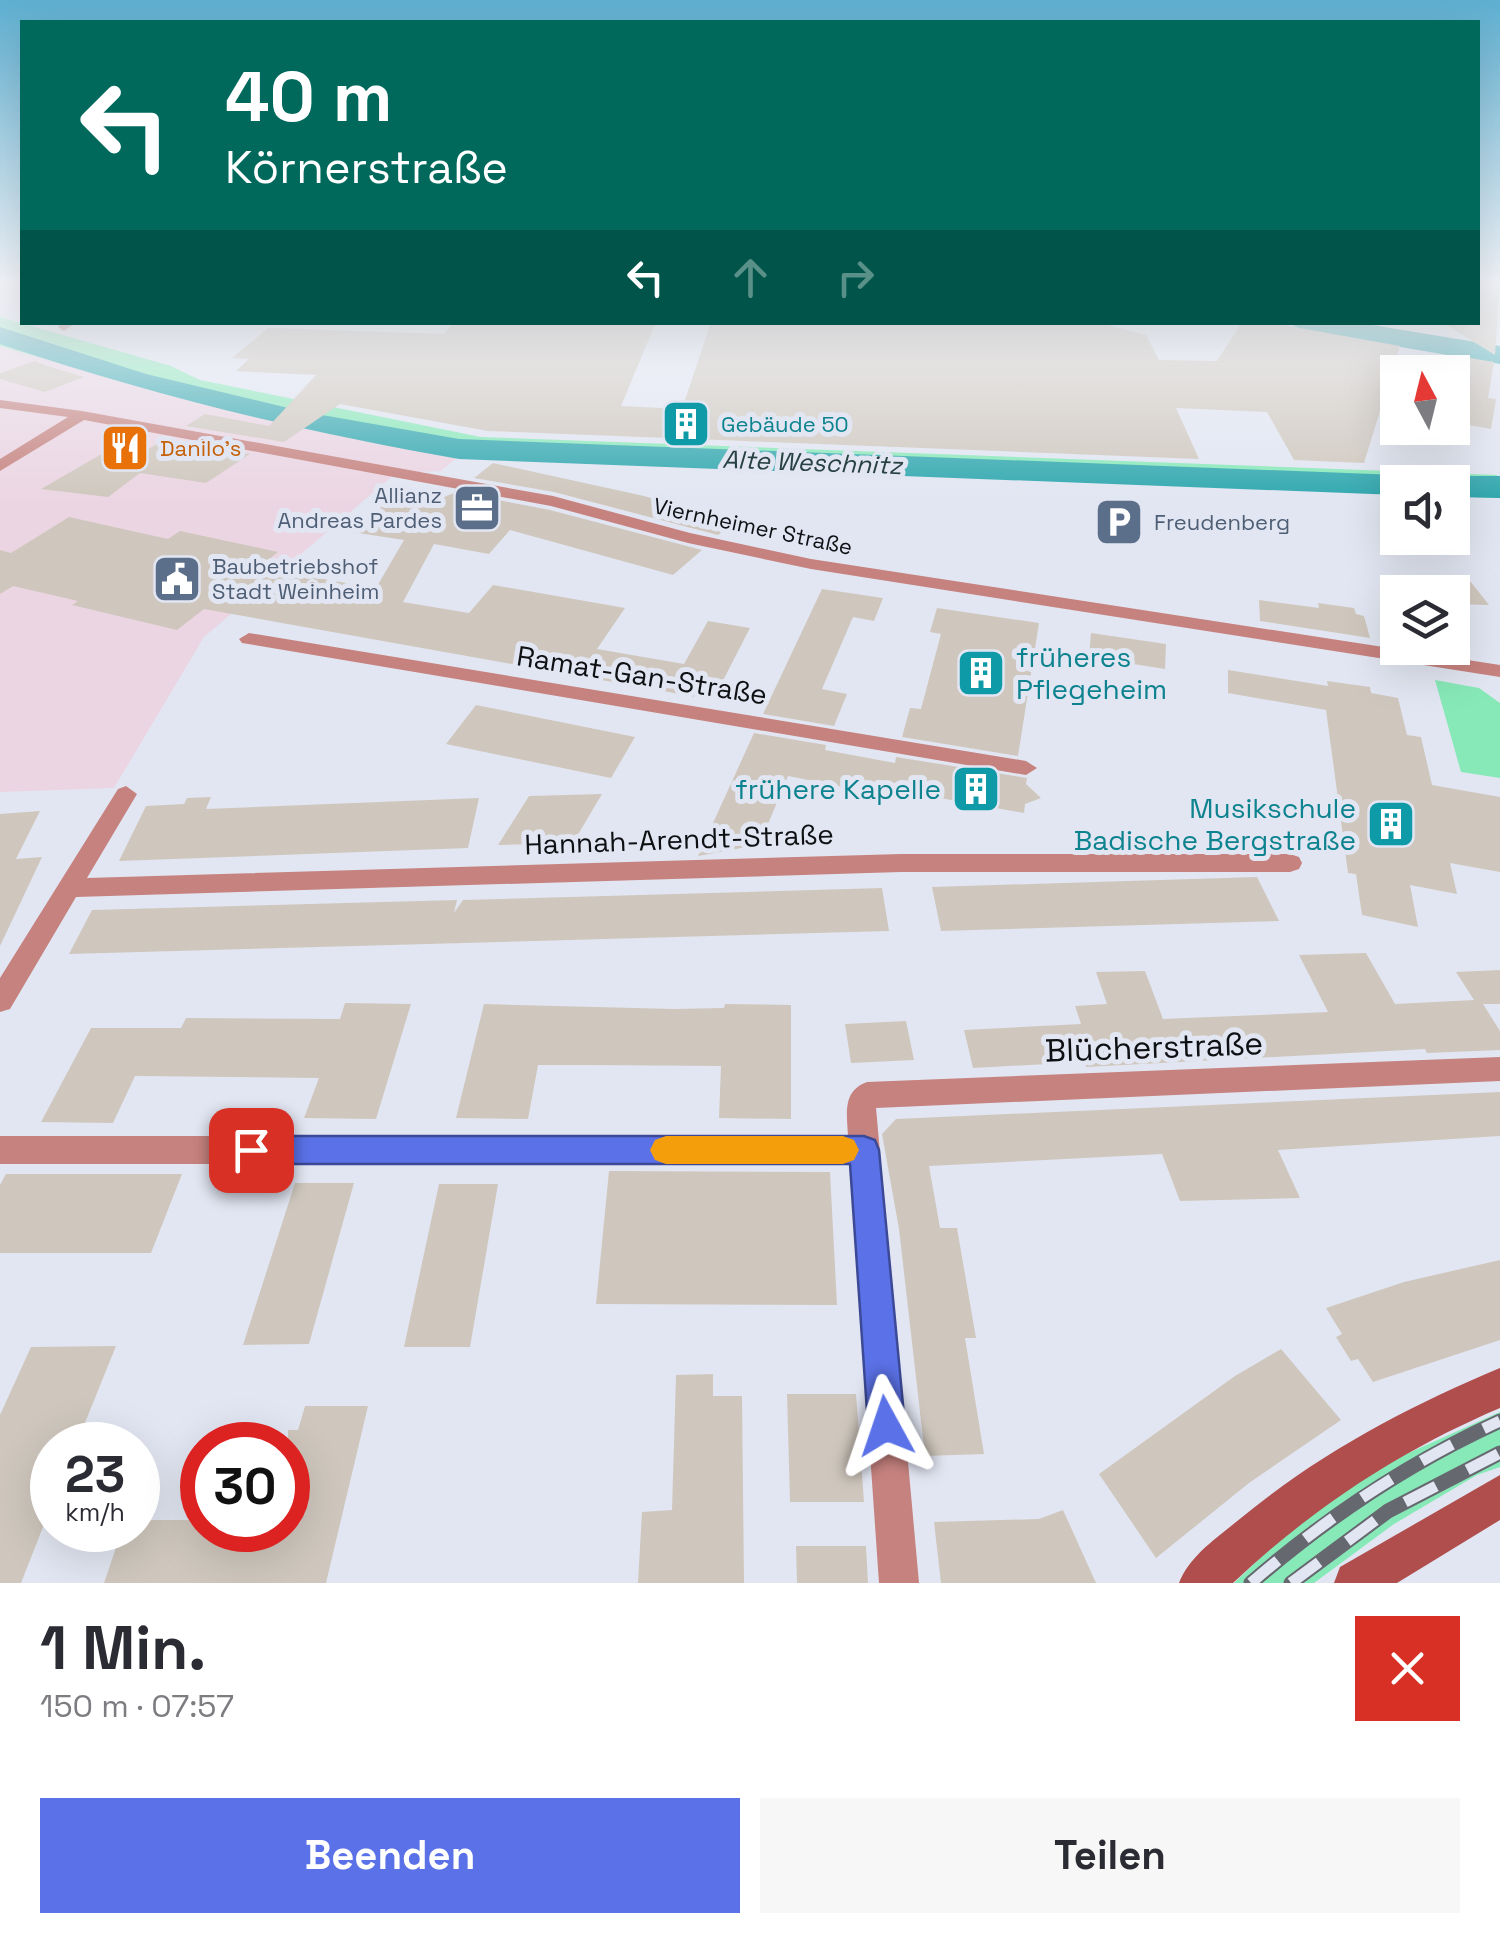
<!DOCTYPE html>
<html lang="de">
<head>
<meta charset="utf-8">
<style>
  body { margin:0; font-family:"Space Grotesk",sans-serif; background:#f7f7f7; color:#2b2b33; height:100vh; display:flex; flex-direction:column; font-size:38px; white-space:nowrap }
  * { box-sizing:border-box; margin:0 }
  p { font-size:32px; color:#7c7c81 }
  .icon { flex:none; width:55px; height:55px; fill:none; stroke:currentColor; stroke-width:2; stroke-linecap:round; stroke-linejoin:round }
  .map { position:relative; height:1583px; overflow:hidden }
  .sheet { display:flex; flex-direction:column; background:#fff; flex:1 }
  .sheet>* { flex:none }
  .hud { position:absolute; left:20px; top:20px; width:1460px; height:305px; border-radius:0px; box-shadow:0 10px 40px #0002; background:#00695c; color:#fff; overflow:hidden }
  .needle { width:65px; rotate:353deg }
  .controls { position:absolute; left:1380px; top:355px; display:grid; gap:20px }
  .controls a { display:grid; place-items:center; width:90px; height:90px; border-radius:0px; background:#fff; box-shadow:0 10px 40px #0002; font-size:50px }
  .speed { position:absolute; left:30px; top:1422px; display:flex; gap:20px; font-size:50px; font-weight:700; text-align:center }
  .speed>* { display:grid; place-content:center; width:130px; height:130px; border-radius:50%; background:#fff; box-shadow:0 10px 40px #0002; line-height:1 }
  .speed small { font-size:25px; font-weight:400 }
  .speed .limit { border:15px solid #d22; background:#fff; color:#111 }
  .pin { position:absolute; display:grid; place-items:center; width:85px; height:85px; color:#fff; margin:-42px; border-radius:20px; box-shadow:0 5px 15px #0006 }
  .me { position:absolute; width:110px; margin:-55px; rotate:355deg; stroke-linejoin:round; filter:drop-shadow(0 0 8px #0008) }
  .turn { display:flex; align-items:center; gap:35px; height:210px; padding:0 40px; font-size:45px }
  .turn .icon { width:130px; height:130px; stroke-width:2.5 }
  .turn b { display:block; font-size:70px; line-height:85px }
  .lanes { display:flex; align-items:center; height:95px; padding:0 40px; background:#0003; justify-content:center; gap:50px; direction:ltr }
  .lanes .off { opacity:.35 }
  .round { display:grid; place-items:center; flex:none; width:105px; height:105px; border-radius:0px; background:#f7f7f7 }
  .summary { display:flex; align-items:center; justify-content:space-between; height:170px; padding:0 40px }
  h1 { font-size:60px; font-weight:700; line-height:75px }
  .cta { display:flex; gap:20px; margin-top:auto; padding:20px 40px }
  .cta a { flex:1; height:115px; border-radius:0px; background:#5b71e7; color:#fff; font-size:40px; font-weight:700; line-height:115px; text-align:center }
  .cta a+a { background:#f7f7f7; color:#2b2b33 }
  .map>svg:first-child { display:block }
</style>
</head>
<body>
<div class="map">
<svg width="1500" height="1583" viewBox="0 0 1500 1583">
  <rect width="100%" height="100%" fill="#e2e6f2"/>
  <!-- commercial -->
  <polygon fill="#ebd5e2" points="0,346 185,399 464,452 441,471 396,473 204,637 114,788 0,792"/>
  <!-- green -->
  <g fill="#88e9b8">
    <polygon points="0,317 171,366 200,380 481,437 1497,475 1499,498 1453,496 1452,482 1398,482 1397,494 464,452 185,399 0,346"/>
    <polygon points="1435,680 1479,688 1500,703 1500,778 1461,772"/>
    <polygon points="1500,1412 1500,1467 1477,1475 1394,1524 1314,1583 1234,1583 1297,1523 1366,1472"/>
  </g>
  <g fill="none" stroke-linecap="round" stroke-linejoin="round">
    <!-- river -->
    <g fill="#2fa7ae" fill-rule="evenodd">
      <polygon points="1288,322 1354,322 1500,346 1500,364 1301,330"/>
      <path d="M0,327L146,374L305,412L459,439L1398,475L1414,482H1398V495L459,459C299,431 154,396 0,344Z"/>
      <polygon points="1452,476 1500,476 1500,498 1452,497 1452,482 1437,482"/>
    </g>
  </g>
  <!-- building -->
  <g fill="#cfc7bd">
    <polygon points="1478,282 1500,282 1495,355 1442,322 1478,322"/>
    <polygon points="454,322 656,322 621,406 682,409 711,322 1103,324 1146,335 1159,360 1217,361 1242,322 1266,322 1400,346 1364,463 1294,460 1267,412 1176,408 1199,459 488,431 340,404 284,442 186,426 205,414 269,426 316,375 236,371 249,359 232,358 268,328 444,334"/>
    <polygon points="1452,355 1494,362 1488,398 1496,399 1491,429 1452,422"/>
    <polygon points="35,361 50,367 84,377 45,392 0,379 0,373"/>
    <polygon points="165,439 250,454 206,483 140,473 108,497 41,489 112,448 140,454"/>
    <polygon points="493,463 644,496 734,522 718,535 554,492 474,478"/>
    <polygon points="456,492 550,510 702,550 673,575 510,530 489,554 434,544 403,602 469,613 493,585 625,608 597,649 684,664 708,621 750,628 713,700 204,609 177,630 72,605 78,601 13,586 0,594 0,550 11,553 69,517 168,539 180,531 278,552 258,568 376,588 404,540 352,532 394,496 432,502"/>
    <polygon points="1452,581 1470,581 1489,605 1452,604"/>
    <polygon points="822,589 883,598 874,621 853,617 822,689 847,694 834,726 763,714"/>
    <polygon points="1259,600 1319,608 1318,603 1354,608 1356,614 1364,616 1370,638 1260,621"/>
    <polygon points="937,608 1039,623 1018,756 902,737 910,708 921,709 941,634 930,632"/>
    <polygon points="1091,633 1166,644 1165,669 1089,657"/>
    <polygon points="1228,670 1328,686 1327,681 1370,687 1371,693 1398,698 1407,735 1421,737 1432,785 1500,797 1500,872 1450,863 1457,894 1410,885 1418,927 1362,915 1356,874 1348,873 1326,710 1228,693"/>
    <polygon points="476,705 635,737 611,778 446,744"/>
    <polygon points="754,733 826,745 825,750 895,763 896,757 1027,778 1026,784 1041,798 1025,804 1024,813 885,788 883,795 788,776 763,836 752,846 698,856"/>
    <polygon points="602,794 573,843 498,845 529,796"/>
    <polygon points="211,797 206,809 479,798 468,848 119,861 146,806 184,804 187,798"/>
    <polygon points="40,811 16,859 42,857 0,946 0,814"/>
    <polygon points="1257,877 1279,921 941,931 932,887"/>
    <polygon points="882,888 889,931 69,954 92,910 457,900 454,913 463,900"/>
    <polygon points="1366,953 1395,1004 1474,1000 1456,972 1500,970 1500,1004 1483,1004 1500,1031 1500,1050 1427,1053 1425,1049 1086,1067 1085,1062 973,1068 964,1030 1081,1024 1075,1006 1107,1004 1096,972 1145,971 1163,1019 1328,1012 1299,955"/>
    <polygon points="345,1003 411,1004 376,1119 304,1118 319,1078 135,1076 113,1123 41,1122 91,1028 181,1028 186,1018 340,1019"/>
    <polygon points="484,1004 674,1009 724,1008 725,1004 791,1005 791,1119 719,1118 721,1066 591,1065 538,1065 528,1119 456,1118"/>
    <polygon points="906,1021 914,1060 851,1063 845,1024"/>
    <polygon points="1500,1092 1500,1136 1278,1150 1300,1198 1180,1201 1162,1154 929,1166 940,1228 957,1228 976,1338 965,1338 984,1454 925,1456 899,1229 882,1134 896,1119"/>
    <polygon points="609,1171 830,1172 837,1305 596,1304"/>
    <polygon points="6,1174 182,1174 151,1253 0,1253 0,1185"/>
    <polygon points="295,1183 354,1183 309,1344 243,1345"/>
    <polygon points="439,1184 498,1184 470,1347 404,1347"/>
    <polygon points="1500,1260 1500,1340 1373,1382 1358,1359 1351,1361 1336,1337 1342,1334 1326,1308 1404,1282"/>
    <polygon points="116,1346 76,1445 52,1445 52,1504 21,1583 0,1583 0,1415 31,1347"/>
    <polygon points="1281,1349 1341,1420 1249,1483 1156,1558 1099,1474 1235,1376"/>
    <polygon points="713,1374 713,1396 742,1396 744,1583 638,1583 642,1512 672,1510 676,1375"/>
    <polygon points="787,1394 856,1394 864,1502 790,1502"/>
    <polygon points="305,1406 368,1406 326,1583 104,1583 122,1530 138,1530 138,1520 202,1520 202,1530 288,1530 288,1430 298,1430"/>
    <polygon points="1063,1510 1096,1583 941,1583 934,1522 1039,1519"/>
    <polygon points="796,1546 866,1546 868,1583 797,1583"/>
  </g>
  <g fill="none" stroke-linecap="round" stroke-linejoin="round">
    <!-- street -->
    <g fill="#c6827e" fill-rule="evenodd">
      <polygon points="62,322 77,322 64,331 58,327"/>
      <polygon points="0,400 82,411 553,496 690,533 811,559 1500,665 1500,677 811,569 688,543 551,506 84,420 0,471 0,459 68,417 0,408"/>
      <polygon points="249,633 1026,761 1037,768 1026,775 242,643 239,639"/>
      <polygon points="126,786 137,794 87,878 901,854 1290,854 1299,857 1302,863 1299,869 1290,872 901,872 76,897 10,1009 0,1012 0,978 118,789"/>
      <path d="M1500,1057V1081L876,1108L919,1583H879L850,1164H0V1136H848C847,1114 842,1091 867,1082Z"/>
    </g>
    <!-- secondary -->
    <g fill="#af4e4c" fill-rule="evenodd">
      <path d="M1500,1368V1408C1401,1450 1311,1509 1233,1583H1179C1189,1557 1214,1540 1236,1522C1315,1456 1404,1408 1500,1368Z"/>
      <polygon points="1500,1475 1500,1520 1397,1583 1334,1583 1340,1567"/>
    </g>
    <!-- rail casing -->
    <g stroke="#66686f" stroke-width="15">
      <g id="rail">
        <path d="M1251,1583C1327,1517 1408,1463 1500,1421"/>
        <polyline points="1291,1583 1388,1511 1500,1453"/>
      </g>
    </g>
    <!-- rail -->
    <use href="#rail" stroke="#e2e6f2" stroke-width="11" stroke-dasharray="35" stroke-linecap="butt"/>
  </g>
  <!-- sky -->
  <linearGradient id="sky" x2="0" y2="1"><stop stop-color="#5eafd1"/><stop offset="0.56" stop-color="#f2f4f9"/><stop offset="1" stop-color="#f2f4f9" stop-opacity="0"/></linearGradient>
  <rect width="1500" height="503" fill="url(#sky)"/>
  <!-- route -->
  <polygon fill="#5b71e7" stroke="#3b4996" stroke-width="2.5" points="251,1136 864,1136 875,1140 879,1150 905,1426 900,1439 886,1444 873,1439 868,1426 850,1164 251,1164 240,1160 236,1150 240,1140"/>
  <!-- slow -->
  <polygon fill="#f59e0b" points="666,1136 843,1136 854,1140 859,1150 854,1160 843,1164 666,1164 655,1160 650,1150 655,1140"/>
  <!-- icons -->
  <defs>
    <g id="building-square" transform="scale(2.5)"><rect x="-9" y="-9" width="18" height="18" rx="4" fill="#0f9aa8" stroke="#e2e6f2"/><path d="M-4-6H4V6H1V3H-1V6H-4ZM-2.5-4.3h1.7v1.8h-1.7ZM.8-4.3h1.7v1.8H.8ZM-2.5-1h1.7V.8h-1.7ZM.8-1h1.7V.8H.8Z" fill="#fff"/></g>
    <g id="restaurant-square" transform="scale(2.5)"><rect x="-9" y="-9" width="18" height="18" rx="4" fill="#e8710a" stroke="#e2e6f2"/><path d="M-5-6h1v4h1v-4h1v4h1v-4h1v5L-1.5 .5V6h-2V.5L-5-1ZM5-6V6H3V1.5H1.5Q1.5-4 5-6Z" fill="#fff"/></g>
    <g id="office-square" transform="scale(2.5)"><rect x="-9" y="-9" width="18" height="18" rx="4" fill="#5c6f8a" stroke="#e2e6f2"/><path d="M-6-3h4V-5.5h4V-3h4V5H-6ZM-1-4.5V-3h2v-1.5ZM-6 0V1H6V0Z" fill="#fff"/></g>
    <g id="parking-square" transform="scale(2.5)"><rect x="-9" y="-9" width="18" height="18" rx="4" fill="#5c6f8a" stroke="#e2e6f2"/><path d="M-3.5-5.5H1a3.5 3.5 0 0 1 0 7H-1V5.5H-3.5ZM-1-3.4V-.6H.8a1.4 1.4 0 0 0 0-2.8Z" fill="#fff"/></g>
    <g id="civic-square" transform="scale(2.5)"><rect x="-9" y="-9" width="18" height="18" rx="4" fill="#5c6f8a" stroke="#e2e6f2"/><path d="M-.6-6.5H3V-4.5H.6V-3L4-1V1h2V6H-6V1h2V-1L-.6-3ZM-1.2 2.5V6h2.4V2.5Z" fill="#fff"/></g>
  </defs>
  <g fill-rule="evenodd">
    <use href="#building-square" x="686" y="424"/>
    <use href="#restaurant-square" x="125" y="448"/>
    <use href="#office-square" x="477" y="508"/>
    <use href="#parking-square" x="1119" y="522"/>
    <use href="#civic-square" x="177" y="579"/>
    <use href="#building-square" x="981" y="673"/>
    <use href="#building-square" x="976" y="789"/>
    <use href="#building-square" x="1391" y="824"/>
  </g>
  <g text-anchor="middle" dominant-baseline="central" stroke-width="10" stroke-linejoin="round" paint-order="stroke">
    <!-- far-culture labels -->
    <g font-size="22" fill="#0d838f" stroke="#e2e6f2" text-anchor="start">
      <text x="721" y="424">Gebäude 50</text>
    </g>
    <!-- far-food labels -->
    <g font-size="22" fill="#c56008" stroke="#e2e6f2" text-anchor="start">
      <text x="160" y="448">Danilo's</text>
    </g>
    <!-- far-service labels -->
    <g font-size="22" fill="#4e5e75" stroke="#e2e6f2" text-anchor="start">
      <text x="442" y="495" text-anchor="end">Allianz<tspan x="442" dy="25">Andreas Pardes</tspan></text>
      <text x="1154" y="522">Freudenberg</text>
      <text x="212" y="566">Baubetriebshof<tspan x="212" dy="25">Stadt Weinheim</tspan></text>
    </g>
    <!-- far-street labels -->
    <g font-size="22" fill="#0f1014" stroke="#e2e6f2">
      <text transform="translate(753 526) rotate(12)">Viernheimer Straße</text>
    </g>
    <!-- far-water labels -->
    <g font-size="25" font-style="italic" fill="#284143" stroke="#e2e6f2">
      <text transform="translate(812 462) rotate(2)">Alte Weschnitz</text>
    </g>
    <!-- culture labels -->
    <g font-size="28" fill="#0d838f" stroke="#e2e6f2" text-anchor="end">
      <text x="1016" y="657" text-anchor="start">früheres<tspan x="1016" dy="32">Pflegeheim</tspan></text>
      <text x="941" y="789">frühere Kapelle</text>
      <text x="1356" y="808">Musikschule<tspan x="1356" dy="32">Badische Bergstraße</tspan></text>
    </g>
    <!-- street labels -->
    <g font-size="28" fill="#0f1014" stroke="#e2e6f2">
      <text transform="translate(642 675) rotate(9)">Ramat-Gan-Straße</text>
      <text transform="translate(679 839) rotate(-2)">Hannah-Arendt-Straße</text>
    </g>
    <!-- near-street labels -->
    <g font-size="32" fill="#0f1014" stroke="#e2e6f2">
      <text transform="translate(1154 1047) rotate(-2)">Blücherstraße</text>
    </g>
  </g>
</svg>
<div class="controls">
<a><svg class="needle" viewBox="-14 -14 28 28"><path d="M0-13l5 13h-10z" fill="#e53935"/><path d="M0 13l5-13h-10z" fill="#7c7c81"/></svg></a>
<a><svg class="icon" aria-label="sound" viewBox="0 0 24 24"><path d="M4 9h4l5-4v14l-5-4H4zM17 9q2 3 0 6"/></svg></a>
<a><svg class="icon" aria-label="layers" viewBox="0 0 24 24"><path d="M12 4l9 5-9 5-9-5zM3 14l9 5 9-5"/></svg></a>
</div>
<div class="speed"><div>23<small>km/h</small></div><div class="limit">30</div></div>
<div class="pin" style="left:251px;top:1150px;background:#d93025"><svg class="icon" aria-label="arrive" viewBox="0 0 24 24"><path d="M6 21V4h12l-3 4 3 4H6"/></svg></div>
<svg class="me" style="left:886px;top:1426px" viewBox="-20 -20 40 40"><path d="M0-17L14 15 0 8-14 15z" fill="#5b71e7" stroke="#fff" stroke-width="4"/></svg>
<div class="hud">
<div class="turn"><svg class="icon" aria-label="left" viewBox="0 0 24 24"><path d="M17 20v-9H6M10 6l-5 5 5 5"/></svg><div><b>40 m</b>Körnerstraße</div></div>
<div class="lanes"><svg class="icon" aria-label="left" viewBox="0 0 24 24"><path d="M17 20v-9H6M10 6l-5 5 5 5"/></svg><svg class="icon off" aria-label="ahead" viewBox="0 0 24 24"><path d="M12 20V5M6 11l6-6 6 6"/></svg><svg class="icon off" aria-label="right" viewBox="0 0 24 24"><path d="M7 20v-9h11M14 6l5 5-5 5"/></svg></div>
</div>
</div>
<section class="sheet">
<div class="summary"><div><h1>1 Min.</h1><p>150 m · 07:57</p></div><a class="round" style="background:#d93025;color:#fff"><svg class="icon" aria-label="close" viewBox="0 0 24 24"><path d="M6 6l12 12M18 6L6 18"/></svg></a></div>
<div class="cta"><a>Beenden</a><a>Teilen</a></div>
</section>
</body>
</html>
